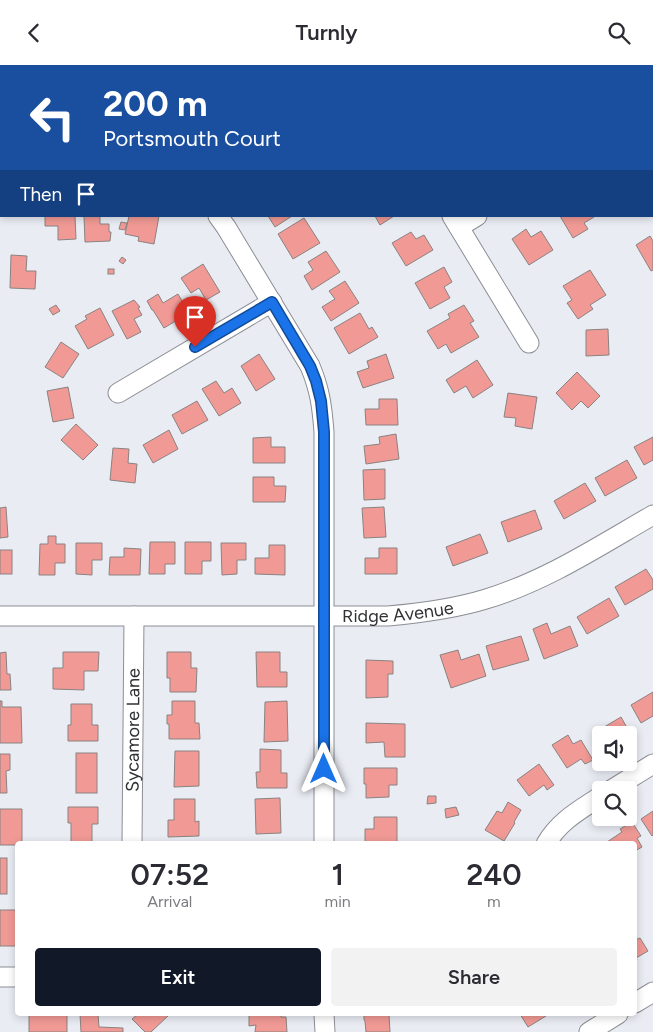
<!DOCTYPE html>
<html lang="en">
<head>
<meta charset="utf-8">
<style>
  body { margin:0; font-family:Figtree,sans-serif; background:#f2f2f3; color:#2b2b33; height:100vh; display:flex; flex-direction:column; font-size:19px; white-space:nowrap }
  * { box-sizing:border-box; margin:0 }
  p { font-size:16px; color:#7c7c81 }
  .icon { flex:none; width:28px; height:28px; fill:none; stroke:currentColor; stroke-width:2; stroke-linecap:round; stroke-linejoin:round }
  .map { position:relative; flex:1; overflow:hidden }
  .panel { position:absolute; left:15px; top:776px; width:622px; height:175px; display:flex; flex-direction:column; background:#fff; border-radius:5px; box-shadow:0 2px 8px #0003 }
  .panel>* { flex:none }
  .guide { position:absolute; left:0px; top:0px; width:654px; height:152px; box-shadow:0 2px 8px #0003; background:#1a4fa0; color:#fff; overflow:hidden }
  .buttons { position:absolute; left:592px; top:661px; display:grid; gap:10px }
  .buttons a { display:grid; place-items:center; width:45px; height:45px; border-radius:5px; background:#fff; box-shadow:0 2px 8px #0003; font-size:25px }
  .pin { position:absolute; display:grid; place-items:center; width:42px; height:42px; color:#fff; margin:-51px -21px; border-radius:50% 50% 50% 0; rotate:-45deg; box-shadow:0 0 5px #0007 }
  .pin .icon { rotate:45deg }
  .me { position:absolute; width:55px; margin:-28px; rotate:0deg; stroke-linejoin:round; filter:drop-shadow(0 0 4px #0008) }
  .turn { display:flex; align-items:center; gap:18px; height:105px; padding:0 20px; font-size:22px }
  .turn .icon { width:65px; height:65px; stroke-width:2.5 }
  .turn b { display:block; font-size:35px; line-height:42px }
  .then { display:flex; align-items:center; height:48px; padding:0 20px; background:#0003; gap:10px; font-size:19px }
  .eta { display:flex; justify-content:space-evenly; align-items:center; height:85px; text-align:center }
  .eta b { font-size:30px; font-weight:600; line-height:35px }
  .button { display:flex; gap:10px; margin-top:auto; padding:10px 20px }
  .button a { flex:1; height:58px; border-radius:5px; background:#111827; color:#fff; font-size:20px; font-weight:600; line-height:58px; text-align:center }
  .button a+a { background:#f2f2f3; color:#2b2b33 }
  header { display:flex; justify-content:space-between; align-items:center; height:65px; padding:0 20px; background:#fff; font-size:22px; font-weight:600 }
  .map>svg:first-child { display:block }
</style>
</head>
<body>
<header><svg class="icon" aria-label="back" viewBox="0 0 24 24"><path d="M15 5l-7 7 7 7"/></svg>Turnly<svg class="icon" aria-label="search" viewBox="0 0 24 24"><circle cx="10" cy="10" r="6"/><path d="M15 15l6 6"/></svg></header>
<div class="map">
<svg width="653" height="967" viewBox="0 0 653 967">
  <rect width="100%" height="100%" fill="#eaecf4"/>
  <!-- green -->
  <polygon fill="#cdd88e" points="95,0 345,0 346,1 104,1"/>
  <!-- building -->
  <g fill="#f19a95" stroke="#8a8281">
    <polygon points="526,0 564,0 565,1 527,1"/>
    <polygon points="0,19 1,20 1,55 0,54"/>
    <polygon points="45,151 75,151 76,174 58,175 58,161 45,161"/>
    <polygon points="84,151 100,151 100,159 109,159 109,167 111,167 110,176 85,177"/>
    <polygon points="129,151 159,151 154,179 138,176 139,172 125,169"/>
    <polygon points="268,151 292,151 275,162"/>
    <polygon points="375,151 394,151 380,160"/>
    <polygon points="560,151 594,151 594,152 584,158 588,164 573,173"/>
    <polygon points="304,153 320,178 293,194 278,169"/>
    <polygon points="121,157 127,158 125,165 119,164"/>
    <polygon points="526,164 531,172 541,166 553,185 529,200 512,174"/>
    <polygon points="411,167 416,174 424,170 433,185 406,201 392,178"/>
    <polygon points="650,171 653,176 653,205 651,206 636,180"/>
    <polygon points="326,186 340,207 312,225 304,211 313,205 308,197"/>
    <polygon points="11,190 27,191 26,206 36,206 35,224 10,223"/>
    <polygon points="122,192 126,195 123,199 119,196"/>
    <polygon points="203,199 220,227 206,235 199,223 191,228 181,213"/>
    <polygon points="444,202 452,217 444,222 450,233 430,244 415,218"/>
    <rect x="108" y="204" width="6" height="5"/>
    <polygon points="590,205 606,230 590,240 593,244 578,254 567,238 572,235 563,221"/>
    <polygon points="345,216 359,238 331,256 322,242 335,234 329,226"/>
    <polygon points="158,229 163,238 178,229 189,248 164,263 153,245 152,245 147,236"/>
    <polygon points="134,235 140,242 138,243 142,250 134,254 141,267 127,274 112,246"/>
    <polygon points="56,240 60,246 53,250 49,244"/>
    <polygon points="464,240 474,256 470,258 479,272 451,288 446,279 438,284 427,266 450,253 448,249"/>
    <polygon points="100,243 114,270 88,284 75,261 87,254 85,251"/>
    <polygon points="360,248 369,264 372,262 378,272 349,289 334,263"/>
    <polygon points="608,264 609,290 586,291 586,265"/>
    <polygon points="61,277 79,289 63,313 45,302"/>
    <polygon points="259,289 275,314 256,326 241,301"/>
    <polygon points="386,289 394,313 363,323 357,307 369,303 367,296"/>
    <polygon points="477,295 493,320 473,333 466,321 454,328 446,315"/>
    <polygon points="577,307 600,331 588,343 581,336 572,345 556,328"/>
    <polygon points="216,316 224,328 232,323 241,338 219,351 202,324"/>
    <polygon points="68,322 74,353 53,357 47,326"/>
    <polygon points="508,328 537,332 532,364 515,361 516,353 504,352"/>
    <polygon points="379,334 397,334 398,360 366,360 365,344 379,344"/>
    <polygon points="197,336 208,355 182,369 172,350"/>
    <polygon points="76,359 98,380 83,395 61,375"/>
    <polygon points="169,365 178,384 153,398 143,380"/>
    <polygon points="396,369 399,394 366,399 364,381 380,379 379,372"/>
    <polygon points="271,372 271,382 285,382 285,398 253,398 253,373"/>
    <polygon points="653,372 653,395 644,400 634,382"/>
    <polygon points="113,383 129,384 128,398 137,399 135,418 110,415"/>
    <polygon points="627,395 637,413 605,431 595,413"/>
    <polygon points="385,404 385,434 364,435 363,405"/>
    <polygon points="253,412 274,412 274,421 286,421 285,437 253,437"/>
    <polygon points="585,418 596,436 564,454 554,436"/>
    <polygon points="6,442 8,472 0,473 0,443"/>
    <polygon points="384,442 386,472 364,473 362,443"/>
    <polygon points="535,445 542,464 508,477 501,457"/>
    <polygon points="480,469 488,488 453,501 446,482"/>
    <polygon points="48,471 56,471 56,479 65,479 65,498 55,498 55,510 39,510 40,479 48,479"/>
    <polygon points="150,477 175,477 175,499 165,499 165,509 149,509"/>
    <polygon points="185,477 211,477 211,496 202,496 202,509 185,509"/>
    <polygon points="76,478 102,478 102,495 92,495 92,510 76,509"/>
    <polygon points="221,478 246,478 246,495 237,495 237,509 222,510"/>
    <polygon points="269,480 285,480 285,510 255,509 255,493 269,493"/>
    <polygon points="124,483 141,484 140,510 109,510 110,492 124,492"/>
    <polygon points="379,483 397,483 397,509 365,509 365,493 379,493"/>
    <rect x="0" y="485" width="12" height="24"/>
    <polygon points="646,504 653,515 653,524 625,540 615,522"/>
    <polygon points="609,533 619,551 587,569 577,552"/>
    <polygon points="547,558 551,569 570,561 578,581 544,594 533,564"/>
    <polygon points="521,571 529,595 493,605 486,581"/>
    <polygon points="458,585 461,595 479,589 486,611 451,623 440,590"/>
    <polygon points="6,587 7,609 10,609 11,625 0,625 0,588"/>
    <polygon points="63,587 99,587 98,606 84,606 84,625 53,624 53,603 63,603"/>
    <polygon points="167,587 191,587 191,603 197,603 196,627 170,627 170,613 167,613"/>
    <polygon points="256,587 280,587 280,607 287,607 287,622 257,622"/>
    <polygon points="366,595 393,596 393,609 388,609 388,632 366,633"/>
    <polygon points="653,627 653,651 641,658 631,640"/>
    <polygon points="0,636 2,636 2,642 21,642 22,678 0,678"/>
    <polygon points="172,636 195,636 195,658 199,658 200,674 169,674 169,659 167,659 167,650 172,650"/>
    <polygon points="287,636 288,676 264,677 265,637"/>
    <polygon points="71,639 92,639 92,660 98,660 98,676 68,676 68,660 71,660"/>
    <polygon points="621,652 631,670 629,671 629,670 601,670 601,680 594,668"/>
    <polygon points="366,658 405,659 405,692 385,692 384,677 366,678"/>
    <polygon points="568,670 573,679 581,675 593,695 585,699 581,694 567,703 552,680"/>
    <polygon points="260,684 281,685 281,708 287,708 287,723 257,723 256,707 260,707"/>
    <polygon points="175,686 199,686 199,721 174,722"/>
    <rect x="76" y="688" width="21" height="40"/>
    <polygon points="0,689 10,689 10,705 6,706 7,728 0,728"/>
    <polygon points="539,699 554,720 547,725 544,720 529,731 517,715"/>
    <polygon points="364,703 397,703 397,720 389,720 389,732 366,733 366,719 364,719"/>
    <polygon points="428,731 436,731 436,738 427,739"/>
    <polygon points="280,733 281,768 256,769 255,734"/>
    <polygon points="174,734 195,734 195,757 199,756 199,771 168,772 168,755 174,755"/>
    <polygon points="508,737 521,745 514,757 515,758 504,776 485,765 497,746 502,748"/>
    <polygon points="68,742 98,742 98,759 92,759 92,779 71,779 71,758 68,758"/>
    <polygon points="456,742 459,750 446,753 445,744"/>
    <polygon points="0,744 22,744 22,779 18,779 18,780 0,780"/>
    <polygon points="653,746 653,770 652,771 641,754"/>
    <polygon points="374,752 397,752 397,779 365,779 365,764 374,764"/>
    <polygon points="632,757 641,771 637,773 642,782 635,786 635,779 604,779 622,767 620,764"/>
    <rect x="0" y="793" width="7" height="36"/>
    <rect x="0" y="845" width="18" height="36"/>
    <polygon points="640,873 648,886 636,893 637,895 635,896 635,875"/>
    <polygon points="29,949 67,950 67,967 29,967"/>
    <polygon points="80,949 98,949 99,962 123,963 123,967 81,967"/>
    <polygon points="138,949 170,949 151,967 145,967 132,954"/>
    <polygon points="259,949 281,949 281,952 286,952 287,967 255,967 256,960 249,961 249,950 259,950"/>
    <polygon points="364,949 389,949 390,967 366,967 365,956 364,955"/>
    <polygon points="520,949 544,949 546,951 528,962"/>
  </g>
  <g fill="none" stroke-linecap="round" stroke-linejoin="round">
    <!-- minor casing -->
    <g stroke="#8c8e95" stroke-width="21">
      <g id="minor">
        <polyline points="357,0 358,1"/>
        <polyline points="608,0 609,1"/>
        <polyline points="652,43 653,43"/>
        <polyline points="652,73 653,74"/>
        <polyline points="0,100 1,100"/>
        <polyline points="0,118 1,115"/>
        <path d="M218,151L226,162L310,301C320,325 322,341 324,367V779"/>
        <polyline points="452,151 529,278"/>
        <polyline points="459,162 477,151"/>
        <polyline points="118,328 272,237"/>
        <path id="s1" d="M0,551H388C421,548 454,544 486,534C546,516 599,481 653,450"/>
        <polyline points="611,725 653,699"/>
        <path id="s2" d="M132,779L134,551"/>
        <path d="M546,779C559,756 580,745 601,731"/>
        <polyline points="0,912 18,912"/>
        <polyline points="635,938 653,927"/>
        <polyline points="324,949 325,967"/>
        <polyline points="589,967 618,949"/>
      </g>
    </g>
    <!-- path -->
    <polyline stroke="#9a9ba1" stroke-width="3" stroke-dasharray="5 2.5" stroke-linecap="butt" points="304,1 305,0"/>
    <!-- minor -->
    <use href="#minor" stroke="#fff" stroke-width="19"/>
  </g>
  <g fill="none" stroke-linecap="round" stroke-linejoin="round">
    <!-- route casing -->
    <g stroke="#114b97" stroke-width="12">
      <polyline id="route" points="195,282 272,237 310,301 316,316 321,336 324,367 324,704"/>
    </g>
    <!-- route -->
    <use href="#route" stroke="#1a73e8" stroke-width="9"/>
  </g>
  <g text-anchor="middle" dominant-baseline="central" stroke-width="4" stroke-linejoin="round" paint-order="stroke">
    <!-- street labels -->
    <g font-size="18" fill="#303134" stroke="#eaecf4">
      <text stroke="none"><textPath href="#s1" startOffset="398">Ridge Avenue</textPath></text>
      <text stroke="none"><textPath href="#s2" startOffset="114">Sycamore Lane</textPath></text>
    </g>
  </g>
</svg>
<div class="buttons">
<a><svg class="icon" aria-label="sound" viewBox="0 0 24 24"><path d="M4 9h4l5-4v14l-5-4H4zM17 9q2 3 0 6"/></svg></a>
<a><svg class="icon" aria-label="search" viewBox="0 0 24 24"><circle cx="10" cy="10" r="6"/><path d="M15 15l6 6"/></svg></a>
</div>
<div class="pin" style="left:195px;top:282px;background:#d93025"><svg class="icon" aria-label="arrive" viewBox="0 0 24 24"><path d="M6 21V4h12l-3 4 3 4H6"/></svg></div>
<svg class="me" style="left:324px;top:704px" viewBox="-20 -20 40 40"><path d="M0-17L14 15 0 8-14 15z" fill="#1a73e8" stroke="#fff" stroke-width="4"/></svg>
<div class="guide">
<div class="turn"><svg class="icon" aria-label="left" viewBox="0 0 24 24"><path d="M17 20v-9H6M10 6l-5 5 5 5"/></svg><div><b>200 m</b>Portsmouth Court</div></div>
<div class="then">Then<svg class="icon" aria-label="arrive" viewBox="0 0 24 24"><path d="M6 21V4h12l-3 4 3 4H6"/></svg></div>
</div>
<section class="panel">
<div class="eta">
<div><b>07:52</b><p>Arrival</p></div>
<div><b>1</b><p>min</p></div>
<div><b>240</b><p>m</p></div>
</div>
<div class="button"><a>Exit</a><a>Share</a></div>
</section>
</div>
</body>
</html>
